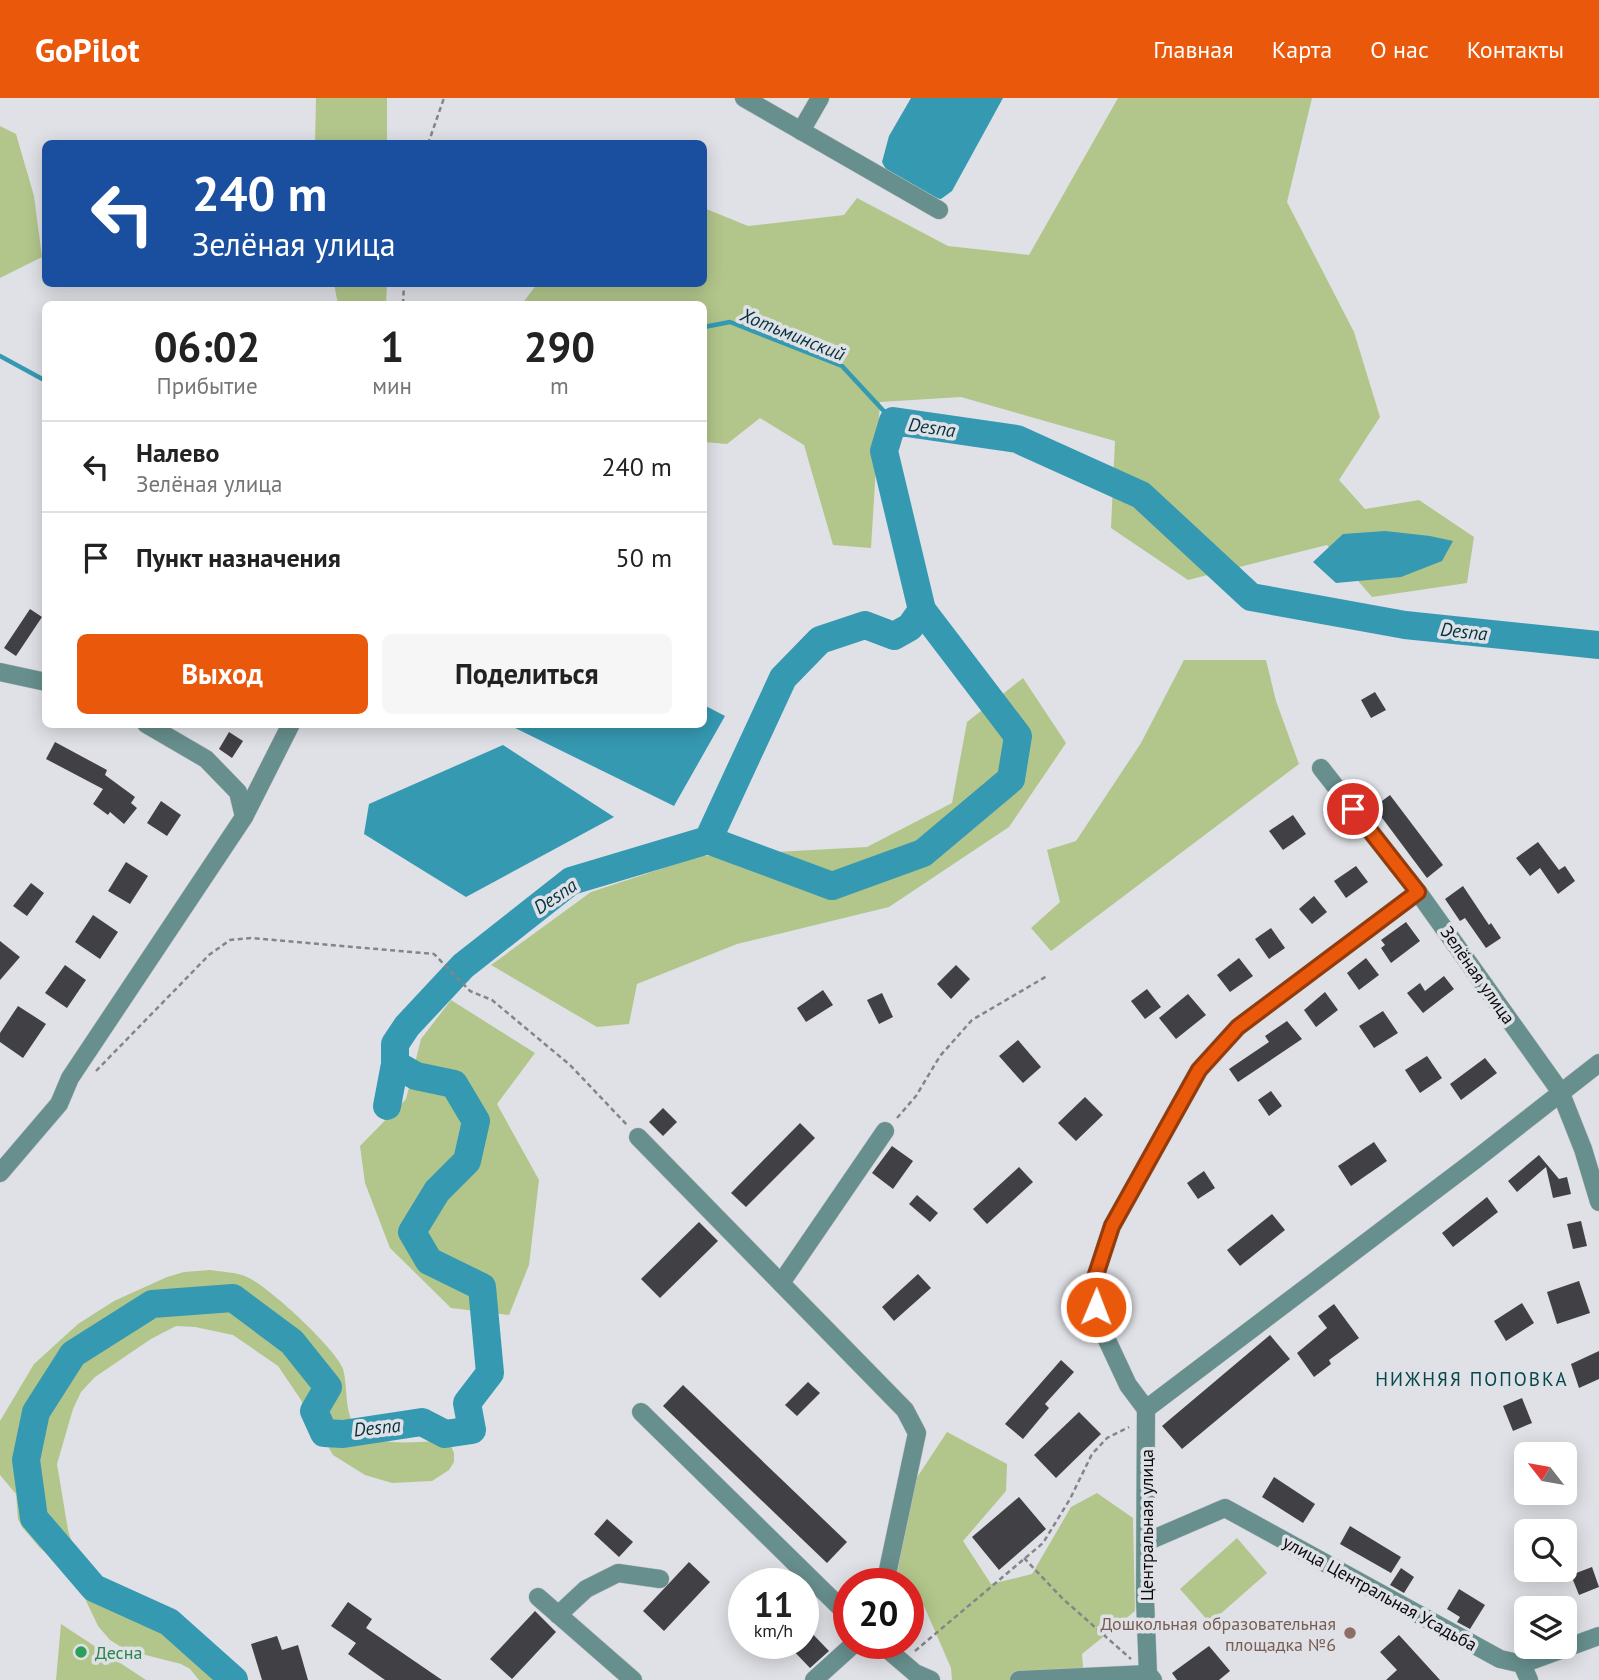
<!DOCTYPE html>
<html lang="ru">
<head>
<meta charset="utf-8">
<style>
  body { margin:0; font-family:"PT Sans",sans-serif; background:#f6f6f6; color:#222; height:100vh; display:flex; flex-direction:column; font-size:26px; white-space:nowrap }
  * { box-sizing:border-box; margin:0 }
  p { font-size:23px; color:#767676 }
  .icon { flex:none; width:38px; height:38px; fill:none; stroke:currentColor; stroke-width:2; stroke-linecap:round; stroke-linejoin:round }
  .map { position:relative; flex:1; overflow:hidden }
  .drawer { position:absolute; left:42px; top:203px; width:665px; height:427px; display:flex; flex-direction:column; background:#fff; border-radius:10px; box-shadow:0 4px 18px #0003 }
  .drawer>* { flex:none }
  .banner { position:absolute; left:42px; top:42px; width:665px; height:147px; border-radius:10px; box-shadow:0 4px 18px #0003; background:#1a4fa0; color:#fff; overflow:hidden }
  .needle { width:46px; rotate:301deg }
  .buttons { position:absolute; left:1514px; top:1344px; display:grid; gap:14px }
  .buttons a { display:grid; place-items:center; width:63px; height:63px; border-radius:10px; background:#fff; box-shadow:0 4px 18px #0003; font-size:35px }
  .speed { position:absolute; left:728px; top:1470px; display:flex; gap:14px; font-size:35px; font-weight:700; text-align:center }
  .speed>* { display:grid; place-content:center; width:91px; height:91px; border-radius:50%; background:#fff; box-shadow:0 4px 18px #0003; line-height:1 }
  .speed small { font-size:18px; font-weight:400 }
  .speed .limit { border:10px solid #d22; background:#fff; color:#111 }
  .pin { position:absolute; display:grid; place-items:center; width:60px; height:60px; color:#fff; margin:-30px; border:4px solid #fff; border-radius:50%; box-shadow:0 2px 7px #0007 }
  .me { position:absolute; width:77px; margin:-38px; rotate:1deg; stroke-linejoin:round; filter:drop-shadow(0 0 5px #0008) }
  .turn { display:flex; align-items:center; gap:24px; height:147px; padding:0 35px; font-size:32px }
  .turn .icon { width:91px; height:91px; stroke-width:2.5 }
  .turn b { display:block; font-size:49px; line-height:60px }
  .eta { display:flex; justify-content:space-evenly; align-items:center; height:119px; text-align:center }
  .eta b { font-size:42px; font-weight:600; line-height:49px }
  .cta { display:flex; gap:14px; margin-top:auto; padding:14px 35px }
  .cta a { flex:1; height:80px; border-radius:10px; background:#ea580c; color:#fff; font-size:28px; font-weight:600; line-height:80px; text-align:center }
  .cta a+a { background:#f6f6f6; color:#222 }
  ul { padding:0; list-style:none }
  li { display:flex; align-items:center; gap:21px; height:91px; padding:0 35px; border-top:2px solid #e0e0e0 }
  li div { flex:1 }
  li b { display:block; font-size:26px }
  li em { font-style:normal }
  header { display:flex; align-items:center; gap:42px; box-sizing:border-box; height:98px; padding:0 35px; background:#ea580c; color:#fff }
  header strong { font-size:33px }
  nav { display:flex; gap:38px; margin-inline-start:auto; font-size:24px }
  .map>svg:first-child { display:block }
</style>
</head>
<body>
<header>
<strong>GoPilot</strong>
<nav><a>Главная</a><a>Карта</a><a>О нас</a><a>Контакты</a></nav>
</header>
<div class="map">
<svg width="1599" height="1582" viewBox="0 0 1599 1582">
  <rect width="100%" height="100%" fill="#dfe1e6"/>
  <!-- green -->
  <g fill="#b2c68b">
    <polygon points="316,0 387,0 387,45 315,45"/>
    <polygon points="1118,0 1312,0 1287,104 1354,234 1380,319 1339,382 1365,411 1419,402 1474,439 1467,485 1372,499 1327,447 1188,482 1111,430 1115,343 961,299 880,304 871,450 833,447 804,347 760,320 727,346 704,344 704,206 522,206 537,186 704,186 704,110 748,128 844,117 857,100 948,148 1029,157"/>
    <polygon points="0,28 16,36 34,98 42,159 0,180"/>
    <polygon points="334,186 387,186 386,206 338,206"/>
    <polygon points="1184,562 1266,562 1276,603 1299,666 1051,853 1031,830 1060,804 1047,752 1076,743 1141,645"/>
    <polygon points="1023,580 1066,645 1009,729 889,809 737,846 637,886 629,926 597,929 491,867 591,794 700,758 867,749 952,705 967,624"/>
    <polygon points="451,902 535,955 497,1006 539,1082 529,1167 509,1217 451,1210 390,1150 365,1085 360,1048 406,1001 421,941"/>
    <path d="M210,1172C222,1174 236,1174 247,1179C268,1188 336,1251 343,1271C349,1292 342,1322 363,1336C385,1349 418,1343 442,1343L450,1346L454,1355V1364L449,1372L432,1383L392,1385L365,1377L333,1357L301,1302L278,1268L233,1237L195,1229L176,1228L151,1241L95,1279L81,1294L73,1311L57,1366L68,1432L76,1459L90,1482L102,1495L119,1501L151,1505L165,1516L173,1535L179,1541L227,1564L240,1582H199L190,1571L181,1566L126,1552L110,1542L98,1528L79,1488L58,1469L54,1461L40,1450L22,1429L18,1421L16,1396L0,1377V1323L34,1266L78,1226L114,1203L167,1179L184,1174Z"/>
    <polygon points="947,1334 1007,1366 1006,1393 963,1443 991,1486 1032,1476 1071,1409 1097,1395 1133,1420 1135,1513 1082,1556 1084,1582 952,1582 951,1570 924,1508 908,1497 908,1486 896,1486 910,1390"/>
    <polygon points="1237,1440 1267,1475 1210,1525 1180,1491"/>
    <polygon points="61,1526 146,1582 56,1582"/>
  </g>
  <!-- water -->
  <g fill="#3599b2">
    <path d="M911,0H1003L952,93L941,101C919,98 891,84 882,64L889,38Z"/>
    <polygon points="1385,433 1430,438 1453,443 1442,463 1401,479 1336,485 1313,464 1343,436"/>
    <polygon points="704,607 725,618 674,708 509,627 704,626"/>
    <polygon points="503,647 614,719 466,799 364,736 369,706"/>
  </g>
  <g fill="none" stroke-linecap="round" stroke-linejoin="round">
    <!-- stream -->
    <g stroke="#3599b2" stroke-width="4.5">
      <polyline points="704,229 730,224 842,268 893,323"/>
      <polyline points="0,258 46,283"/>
    </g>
    <!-- river -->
    <g stroke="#3599b2" stroke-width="28">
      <polyline points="708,742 783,580 820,542 865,527 894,538 910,529 922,512"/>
      <polyline points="387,1008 395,966"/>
      <polyline points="234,1582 169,1524 94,1490 34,1420 26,1362 36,1314 73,1256 152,1206 233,1200 292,1244 328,1289 314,1313 324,1335 343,1336 422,1324 445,1336 472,1332 467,1305 490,1275 482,1189 429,1163 412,1134 437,1093 467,1063 476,1023 454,986 416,978 395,966 395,946 407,928 463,868 571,783 708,742 832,788 923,755 1011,681 1018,638 922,512 884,353 893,323 1017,341 1141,397 1251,499 1405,527 1599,547"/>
    </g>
  </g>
  <!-- building -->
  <g fill="#414045">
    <polygon points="30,511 42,519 16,558 4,550"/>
    <polygon points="1375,594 1386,612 1371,620 1361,602"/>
    <polygon points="229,634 243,643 232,660 219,651"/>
    <polygon points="55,644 107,672 105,677 135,699 131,705 137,710 124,726 110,714 108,717 93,706 103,691 46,661"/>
    <polygon points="1390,697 1443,767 1427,780 1374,709"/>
    <polygon points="161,703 181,717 167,738 147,725"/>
    <polygon points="1293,717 1306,736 1283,752 1269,733"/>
    <polygon points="1538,744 1559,772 1565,768 1575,783 1558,796 1540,770 1530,778 1516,760"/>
    <polygon points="126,764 148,778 130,806 108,793"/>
    <polygon points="1356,768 1368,784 1346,800 1334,783"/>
    <polygon points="31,785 44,795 27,818 13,808"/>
    <polygon points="1463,788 1489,827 1491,825 1501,840 1486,850 1465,820 1460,823 1445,801"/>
    <polygon points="1314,798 1327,814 1312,826 1299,811"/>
    <polygon points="93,817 118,834 100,861 75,844"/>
    <polygon points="1406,824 1420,843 1391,865 1381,850 1385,847 1381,842"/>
    <polygon points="1271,830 1285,850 1269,861 1255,841"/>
    <polygon points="0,843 20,859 0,882"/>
    <polygon points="1239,860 1253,878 1230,894 1217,877"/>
    <polygon points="1366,860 1379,877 1359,892 1347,875"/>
    <polygon points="65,867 86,882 67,910 45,895"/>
    <polygon points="956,867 970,881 951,901 937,886"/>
    <polygon points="1444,878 1454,891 1423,915 1407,895 1420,885 1425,893"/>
    <polygon points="1147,891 1161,909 1145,921 1131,903"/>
    <polygon points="823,892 833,907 806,924 797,910"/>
    <polygon points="1325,894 1338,912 1316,929 1304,912"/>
    <polygon points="882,895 893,919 879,926 867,902"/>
    <polygon points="1188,896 1206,917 1176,941 1159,920"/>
    <polygon points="18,908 46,926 23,960 0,944 0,935"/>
    <polygon points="1383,913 1398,935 1374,950 1359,928"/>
    <polygon points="1287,923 1302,941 1238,984 1229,971 1269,944 1265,938"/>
    <polygon points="1018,942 1041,969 1023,985 999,958"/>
    <polygon points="1427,958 1442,980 1420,995 1405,972"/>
    <polygon points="1485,960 1497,975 1461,1002 1450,986"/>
    <polygon points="1271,993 1282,1008 1269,1018 1258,1002"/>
    <polygon points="1085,999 1103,1017 1076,1043 1058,1025"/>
    <polygon points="663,1010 677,1024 663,1038 649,1024"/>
    <polygon points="800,1025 815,1040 746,1109 731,1095"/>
    <polygon points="1374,1044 1387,1063 1351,1088 1338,1068"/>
    <polygon points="892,1048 913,1063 893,1091 872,1075"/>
    <polygon points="1539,1057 1559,1081 1567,1079 1571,1096 1553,1100 1546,1069 1517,1094 1508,1083"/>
    <polygon points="1019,1069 1033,1084 987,1126 973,1111"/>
    <polygon points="1204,1073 1215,1090 1198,1101 1187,1085"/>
    <polygon points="917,1097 938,1115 930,1124 909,1106"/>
    <polygon points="1487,1099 1498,1114 1453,1149 1442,1135"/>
    <polygon points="1272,1116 1285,1132 1240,1168 1227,1152"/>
    <polygon points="1581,1123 1587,1148 1573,1151 1567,1126"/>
    <polygon points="699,1124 718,1143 660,1200 641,1181"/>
    <polygon points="918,1176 931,1190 894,1223 882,1209"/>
    <polygon points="1579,1183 1590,1215 1557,1226 1547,1194"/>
    <polygon points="1522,1205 1534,1225 1506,1243 1494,1223"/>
    <polygon points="1334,1206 1359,1240 1329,1262 1331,1266 1314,1279 1297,1255 1327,1230 1318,1218"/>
    <polygon points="1270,1237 1290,1261 1182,1351 1162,1328"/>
    <polygon points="1599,1253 1599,1281 1579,1290 1571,1266"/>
    <polygon points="1061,1262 1074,1274 1045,1306 1049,1310 1023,1341 1005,1326"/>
    <polygon points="808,1284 820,1295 797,1318 785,1307"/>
    <polygon points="683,1287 847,1444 827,1465 663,1308"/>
    <polygon points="1522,1300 1532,1325 1513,1333 1503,1308"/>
    <polygon points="1079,1314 1101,1336 1056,1380 1034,1357"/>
    <polygon points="1274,1379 1315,1406 1303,1425 1262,1399"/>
    <polygon points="1019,1399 1046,1431 999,1472 972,1439"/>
    <polygon points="607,1421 633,1444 619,1459 594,1436"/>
    <polygon points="1350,1428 1401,1459 1391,1475 1340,1446"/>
    <polygon points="689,1464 710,1484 664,1533 643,1513"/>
    <polygon points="1592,1469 1599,1489 1579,1497 1571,1477"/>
    <polygon points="1401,1470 1414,1479 1404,1495 1390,1487"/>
    <polygon points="1459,1491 1485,1507 1470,1531 1457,1524 1460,1519 1447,1511"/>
    <polygon points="348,1504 372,1521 366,1530 442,1582 385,1582 348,1556 356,1545 331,1528"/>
    <polygon points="535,1513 556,1534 512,1581 490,1561"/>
    <polygon points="803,1526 829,1553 810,1570 786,1545 803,1545"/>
    <polygon points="1399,1537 1440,1582 1386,1582 1397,1572 1380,1554"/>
    <polygon points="277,1538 282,1552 298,1547 308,1582 262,1582 251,1546"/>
    <polygon points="1209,1548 1230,1573 1219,1582 1177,1582 1172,1575"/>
  </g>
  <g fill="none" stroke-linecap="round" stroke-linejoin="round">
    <!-- minor casing -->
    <g stroke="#bdbfc3" stroke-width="19">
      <g id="minor">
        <polyline points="744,0 939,112"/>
        <polyline points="801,33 820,0"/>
        <polyline points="0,574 46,584"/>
        <polyline points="1321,670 1418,794 1560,993 1583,1051 1599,1104"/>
        <polyline points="244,719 291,626"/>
        <polyline points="638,1039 905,1312 917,1335 885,1486"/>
        <polyline points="0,1075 59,1006 70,980 244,719 238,694 206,661 146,626"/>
        <polyline points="781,1185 885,1033"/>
        <polyline points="1146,1311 1128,1287 1100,1227 1091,1192 1112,1128 1199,972 1238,929 1418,794"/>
        <polyline points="1146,1311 1475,1062 1599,965"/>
        <polyline points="1146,1311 1145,1501 1148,1576 1153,1582"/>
        <polyline points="641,1314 849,1518"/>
        <polyline points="1146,1444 1225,1410 1500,1561 1522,1566 1529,1582"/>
        <polyline points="538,1499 633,1582"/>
        <polyline points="558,1517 586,1491 618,1475 660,1481"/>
        <polyline points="880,1545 915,1575 931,1582"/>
        <polyline points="1522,1566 1599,1538"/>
        <polyline points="814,1582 855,1545"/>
        <polyline points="1019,1582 1148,1576"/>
      </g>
    </g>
    <!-- path -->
    <g stroke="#848589" stroke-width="2.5" stroke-dasharray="5 3.5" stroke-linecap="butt">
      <polyline points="428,46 444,0"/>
      <polyline points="403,206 404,186"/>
      <polyline points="96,973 209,857 230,842 251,840 434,856 470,893 492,902 570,967 628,1028"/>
      <polyline points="897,1020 916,998 940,958 972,922 1047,878"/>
      <polyline points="1024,1460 1063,1501 1131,1561"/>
      <polyline points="915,1553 1043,1445 1070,1401 1092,1356 1107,1340 1129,1329"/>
    </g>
    <!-- minor -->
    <use href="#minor" stroke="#678f8d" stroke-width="18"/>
  </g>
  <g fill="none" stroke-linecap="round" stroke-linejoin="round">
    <!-- route casing -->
    <g stroke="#983908" stroke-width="18">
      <polyline id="route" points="1096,1209 1091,1192 1112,1128 1199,972 1238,929 1418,794 1353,711"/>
    </g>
    <!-- route -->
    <use href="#route" stroke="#ea580c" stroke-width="12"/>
  </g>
  <!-- markers -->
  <circle fill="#8d6e63" stroke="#dfe1e6" stroke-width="2.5" cx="1350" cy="1535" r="7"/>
  <circle fill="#2e9e5b" stroke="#dfe1e6" stroke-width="2.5" cx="81" cy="1554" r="7"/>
  <g text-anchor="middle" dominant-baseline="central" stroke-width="7" stroke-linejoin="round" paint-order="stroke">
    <!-- street labels -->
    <g font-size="18" fill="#0b0b0d" stroke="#dfe1e6">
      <text transform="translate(1478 877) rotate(55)">Зелёная улица</text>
      <text transform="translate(1146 1427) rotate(-90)">Центральная улица</text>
      <text transform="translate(1380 1495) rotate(29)">улица Центральная Усадьба</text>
    </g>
    <!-- education labels -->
    <g font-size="18" fill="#785e54" stroke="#dfe1e6" text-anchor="end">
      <text x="1336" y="1525">Дошкольная образовательная<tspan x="1336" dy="21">площадка №6</tspan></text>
    </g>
    <!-- leisure labels -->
    <g font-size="18" fill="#27864d" stroke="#dfe1e6" text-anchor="start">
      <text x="95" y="1554">Десна</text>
    </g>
    <!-- water labels -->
    <g font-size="19" font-style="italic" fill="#03333e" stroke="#dfe1e6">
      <text transform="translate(793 236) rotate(22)">Хотьминский</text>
      <text transform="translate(932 329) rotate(8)">Desna</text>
      <text transform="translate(1464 533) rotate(6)">Desna</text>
      <text transform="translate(555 798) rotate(-34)">Desna</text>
      <text transform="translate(377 1329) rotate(-6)">Desna</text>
    </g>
    <!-- neighbourhood labels -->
    <g font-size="19" letter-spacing="2" fill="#04474c" stroke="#dfe1e6">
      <text x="1472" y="1281">НИЖНЯЯ ПОПОВКА</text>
    </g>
  </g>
</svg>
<div class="buttons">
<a><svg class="needle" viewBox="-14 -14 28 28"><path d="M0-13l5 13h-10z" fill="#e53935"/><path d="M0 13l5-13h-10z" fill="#767676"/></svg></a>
<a><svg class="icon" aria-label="search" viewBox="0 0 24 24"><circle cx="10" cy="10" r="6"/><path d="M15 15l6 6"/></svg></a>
<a><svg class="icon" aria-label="layers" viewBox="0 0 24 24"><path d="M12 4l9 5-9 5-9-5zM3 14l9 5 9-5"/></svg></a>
</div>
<div class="speed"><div>11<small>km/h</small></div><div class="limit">20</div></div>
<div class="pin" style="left:1353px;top:711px;background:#d93025"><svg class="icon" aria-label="arrive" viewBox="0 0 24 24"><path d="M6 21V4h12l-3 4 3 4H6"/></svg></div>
<svg class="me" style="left:1096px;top:1209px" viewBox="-20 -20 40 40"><circle r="17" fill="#ea580c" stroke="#fff" stroke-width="3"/><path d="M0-11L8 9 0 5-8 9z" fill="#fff"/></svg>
<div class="banner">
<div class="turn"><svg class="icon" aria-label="left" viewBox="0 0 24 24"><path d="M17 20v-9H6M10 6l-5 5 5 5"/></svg><div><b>240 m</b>Зелёная улица</div></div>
</div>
<section class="drawer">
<div class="eta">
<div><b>06:02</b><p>Прибытие</p></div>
<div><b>1</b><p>мин</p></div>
<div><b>290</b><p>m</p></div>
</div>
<ul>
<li><svg class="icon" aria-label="left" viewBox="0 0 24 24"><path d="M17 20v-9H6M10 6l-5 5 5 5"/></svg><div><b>Налево</b><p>Зелёная улица</p></div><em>240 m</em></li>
<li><svg class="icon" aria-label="arrive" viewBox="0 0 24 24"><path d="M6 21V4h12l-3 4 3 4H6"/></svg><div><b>Пункт назначения</b></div><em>50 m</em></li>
</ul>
<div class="cta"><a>Выход</a><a>Поделиться</a></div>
</section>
</div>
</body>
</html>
